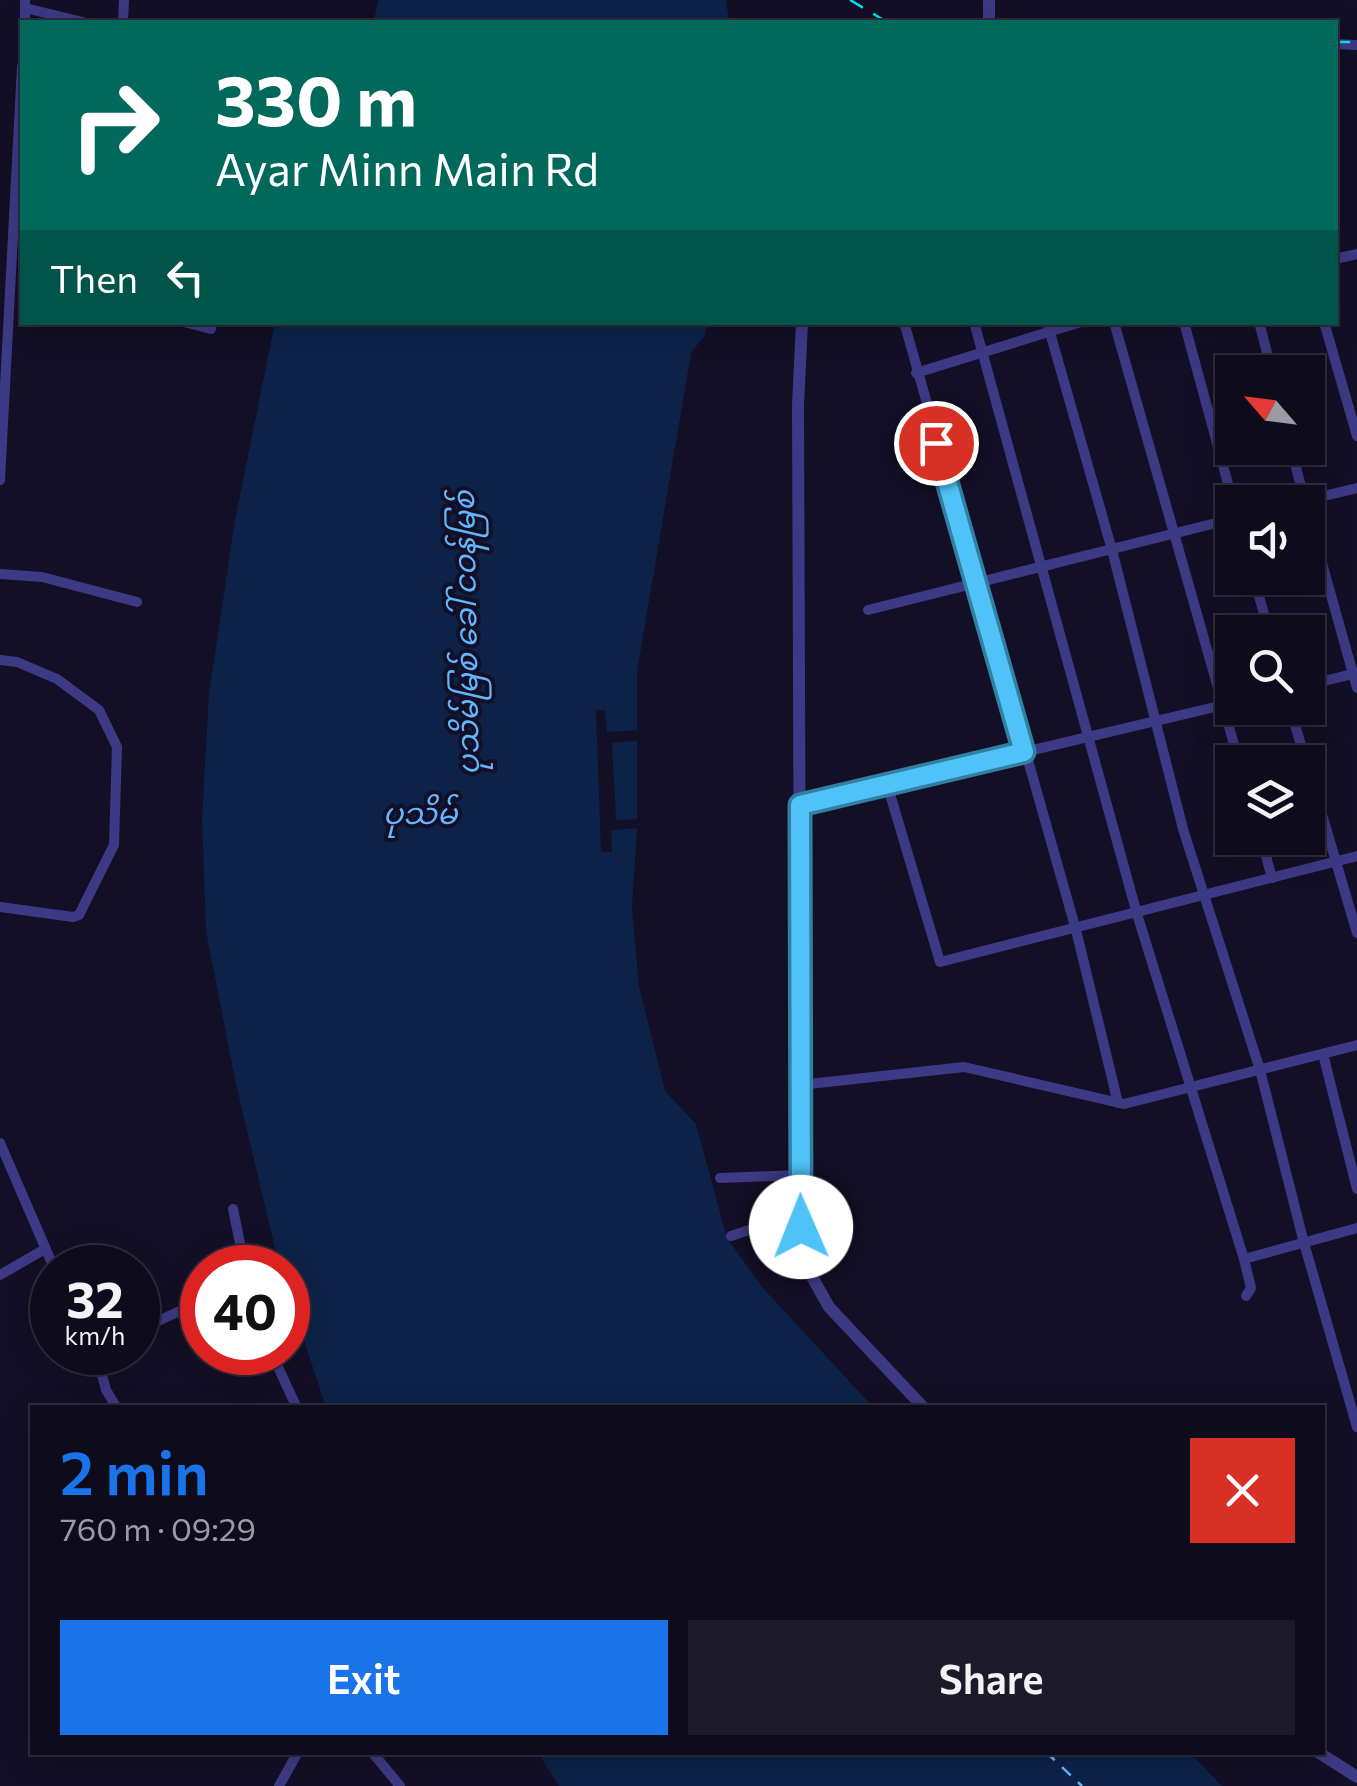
<!DOCTYPE html>
<html lang="en">
<head>
<meta charset="utf-8">
<style>
  body { margin:0; font-family:Commissioner,"Noto Sans Myanmar",sans-serif; background:#1c1929; color:#f1f3f6; height:100vh; display:flex; flex-direction:column; font-size:38px; white-space:nowrap }
  * { box-sizing:border-box; margin:0 }
  p { font-size:32px; color:#9b9ba3 }
  .icon { flex:none; width:55px; height:55px; fill:none; stroke:currentColor; stroke-width:2; stroke-linecap:round; stroke-linejoin:round }
  .map { position:relative; flex:1; overflow:hidden }
  .drawer { position:absolute; left:30px; top:1405px; width:1295px; height:350px; display:flex; flex-direction:column; background:#0e0b1c; border-radius:0px; box-shadow:0 5px 25px #0003,0 0 0 2px #2e2b3b }
  .drawer>* { flex:none }
  .top-card { position:absolute; left:20px; top:20px; width:1318px; height:305px; border-radius:0px; box-shadow:0 5px 25px #0003,0 0 0 2px #2e2b3b; background:#00695c; color:#fff; overflow:hidden }
  .needle { width:65px; rotate:298deg }
  .fabs { position:absolute; left:1215px; top:355px; display:grid; gap:20px }
  .fabs a { display:grid; place-items:center; width:110px; height:110px; border-radius:0px; background:#0e0b1c; box-shadow:0 5px 25px #0003,0 0 0 2px #2e2b3b; font-size:50px }
  .speed { position:absolute; left:30px; top:1245px; display:flex; gap:20px; font-size:50px; font-weight:700; text-align:center }
  .speed>* { display:grid; place-content:center; width:130px; height:130px; border-radius:50%; background:#0e0b1c; box-shadow:0 5px 25px #0003,0 0 0 2px #2e2b3b; line-height:1 }
  .speed small { font-size:25px; font-weight:400 }
  .speed .limit { border:15px solid #d22; background:#fff; color:#111 }
  .pin { position:absolute; display:grid; place-items:center; width:85px; height:85px; color:#fff; margin:-42px; border:5px solid #fff; border-radius:50%; box-shadow:0 2px 10px #0007 }
  .me { position:absolute; width:110px; margin:-55px; rotate:359deg; stroke-linejoin:round; filter:drop-shadow(0 0 8px #0008) }
  .turn { display:flex; align-items:center; gap:35px; height:210px; padding:0 30px; font-size:45px }
  .turn .icon { width:130px; height:130px; stroke-width:2.5 }
  .turn b { display:block; font-size:70px; line-height:85px }
  .then { display:flex; align-items:center; height:95px; padding:0 30px; background:#0003; gap:20px; font-size:38px }
  .round { display:grid; place-items:center; flex:none; width:105px; height:105px; border-radius:0px; background:#1c1929 }
  .head { display:flex; align-items:center; justify-content:space-between; height:170px; padding:0 30px }
  h1 { font-size:60px; font-weight:600; line-height:75px; color:#1a73e8 }
  .button { display:flex; gap:20px; margin-top:auto; padding:20px 30px }
  .button a { flex:1; height:115px; border-radius:0px; background:#1a73e8; color:#fff; font-size:40px; font-weight:600; line-height:115px; text-align:center }
  .button a+a { background:#1c1929; color:#f1f3f6 }
  .map>svg:first-child { display:block }
</style>
</head>
<body>
<div class="map">
<svg width="1357" height="1786" viewBox="0 0 1357 1786">
  <rect width="100%" height="100%" fill="#130f26"/>
  <!-- water -->
  <g fill="#0c2248">
    <polygon points="379,0 726,0 729,22 373,22"/>
    <polygon points="275,322 708,323 705,335 691,353 637,672 637,829 632,906 639,987 665,1091 696,1124 727,1238 762,1287 873,1407 326,1407 288,1293 288,1268 279,1265 235,1080 206,931 202,819 209,693 235,520"/>
    <polygon points="1189,1752 1222,1786 559,1786 538,1753"/>
  </g>
  <!-- pier -->
  <polygon fill="#130f26" points="596,710 605,710 607,732 642,730 642,740 612,743 616,820 642,819 642,828 611,830 612,852 601,852"/>
  <g fill="none" stroke-linecap="round" stroke-linejoin="round">
    <!-- ferry -->
    <polyline stroke="#62b6ff" stroke-width="2.5" stroke-dasharray="12 10" stroke-linecap="butt" points="1046,1752 1082,1786"/>
    <!-- minor -->
    <g stroke="#3d3a85" stroke-width="10">
      <polyline points="25,8 83,22"/>
      <polyline points="25,22 25,0"/>
      <polyline points="123,22 124,0"/>
      <polyline points="1335,44 1357,45"/>
      <polyline points="1335,259 1357,254"/>
      <polyline points="184,322 211,329"/>
      <polyline points="904,322 1076,930 1118,1103"/>
      <polyline points="974,322 1137,914 1244,1259"/>
      <polyline points="1047,322 1112,550 1183,829 1260,1070 1304,1243 1357,1427"/>
      <polyline points="1114,322 1239,762"/>
      <polyline points="1184,322 1233,502"/>
      <polyline points="1259,322 1272,372"/>
      <polyline points="1324,322 1357,436"/>
      <polyline points="916,373 1081,322"/>
      <polyline points="1291,448 1305,502"/>
      <polyline points="0,480 22,66"/>
      <polyline points="1299,502 1357,488"/>
      <polyline points="1308,513 1357,688"/>
      <polyline points="0,574 42,577 137,602"/>
      <polyline points="1254,578 1269,632"/>
      <polyline points="868,610 1232,519"/>
      <polyline points="0,660 17,662 57,679 99,710 117,747 114,845 79,915 73,917 0,907"/>
      <polyline points="1308,685 1356,673"/>
      <polyline points="1290,708 1306,762"/>
      <polyline points="1308,767 1357,933"/>
      <polyline points="887,784 940,962 1357,856"/>
      <polyline points="800,805 1232,703"/>
      <polyline points="1261,838 1272,878"/>
      <polyline points="1323,1054 1357,1189"/>
      <polyline points="800,1085 964,1067 1124,1104 1357,1045"/>
      <polyline points="0,1143 54,1268"/>
      <polyline points="720,1178 800,1175"/>
      <polyline points="233,1209 245,1268"/>
      <polyline points="731,1236 758,1227 801,1227"/>
      <polyline points="0,1275 45,1249"/>
      <polyline points="1246,1296 1251,1288 1244,1259 1357,1228"/>
      <polyline points="138,1330 202,1301"/>
      <polyline points="96,1352 106,1390 117,1408"/>
      <polyline points="271,1352 297,1408"/>
      <polyline points="372,1752 400,1786"/>
      <polyline points="279,1786 298,1752"/>
    </g>
    <!-- tertiary -->
    <g stroke="#3d3a85" stroke-width="12">
      <polyline points="989,22 989,0"/>
      <polyline points="802,322 798,405 801,1234 806,1266 829,1307 924,1408"/>
      <polyline points="1318,1752 1357,1777"/>
    </g>
    <!-- rail -->
    <g stroke="#00e5ff" stroke-width="2.5" stroke-dasharray="15 12" stroke-linecap="butt">
      <polyline points="850,0 887,22"/>
      <polyline points="1335,42 1357,42"/>
    </g>
  </g>
  <g fill="none" stroke-linecap="round" stroke-linejoin="round">
    <!-- route casing -->
    <g stroke="#337fa1" stroke-width="25">
      <polyline id="route" points="801,1227 800,805 1024,752 936,443"/>
    </g>
    <!-- route -->
    <use href="#route" stroke="#4fc3f7" stroke-width="18"/>
  </g>
  <g text-anchor="middle" dominant-baseline="central" stroke-width="8" stroke-linejoin="round" paint-order="stroke">
    <!-- water labels -->
    <g font-size="30" font-style="italic" fill="#62b6ff" stroke="#130f26">
      <text transform="translate(464 633) rotate(-91)">ပုသိမ်မြစ် ခေါ် ငဝန်မြစ်</text>
      <text x="420" y="811">ပုသိမ်</text>
    </g>
  </g>
</svg>
<div class="fabs">
<a><svg class="needle" viewBox="-14 -14 28 28"><path d="M0-13l5 13h-10z" fill="#e53935"/><path d="M0 13l5-13h-10z" fill="#9b9ba3"/></svg></a>
<a><svg class="icon" aria-label="sound" viewBox="0 0 24 24"><path d="M4 9h4l5-4v14l-5-4H4zM17 9q2 3 0 6"/></svg></a>
<a><svg class="icon" aria-label="search" viewBox="0 0 24 24"><circle cx="10" cy="10" r="6"/><path d="M15 15l6 6"/></svg></a>
<a><svg class="icon" aria-label="layers" viewBox="0 0 24 24"><path d="M12 4l9 5-9 5-9-5zM3 14l9 5 9-5"/></svg></a>
</div>
<div class="speed"><div>32<small>km/h</small></div><div class="limit">40</div></div>
<div class="pin" style="left:936px;top:443px;background:#d93025"><svg class="icon" aria-label="arrive" viewBox="0 0 24 24"><path d="M6 21V4h12l-3 4 3 4H6"/></svg></div>
<svg class="me" style="left:801px;top:1227px" viewBox="-20 -20 40 40"><circle r="19" fill="#fff"/><path d="M0-13L10 11 0 6-10 11z" fill="#4fc3f7"/></svg>
<div class="top-card">
<div class="turn"><svg class="icon" aria-label="right" viewBox="0 0 24 24"><path d="M7 20v-9h11M14 6l5 5-5 5"/></svg><div><b>330 m</b>Ayar Minn Main Rd</div></div>
<div class="then">Then<svg class="icon" aria-label="left" viewBox="0 0 24 24"><path d="M17 20v-9H6M10 6l-5 5 5 5"/></svg></div>
</div>
<section class="drawer">
<div class="head"><div><h1>2 min</h1><p>760 m · 09:29</p></div><a class="round" style="background:#d93025;color:#fff"><svg class="icon" aria-label="close" viewBox="0 0 24 24"><path d="M6 6l12 12M18 6L6 18"/></svg></a></div>
<div class="button"><a>Exit</a><a>Share</a></div>
</section>
</div>
</body>
</html>
